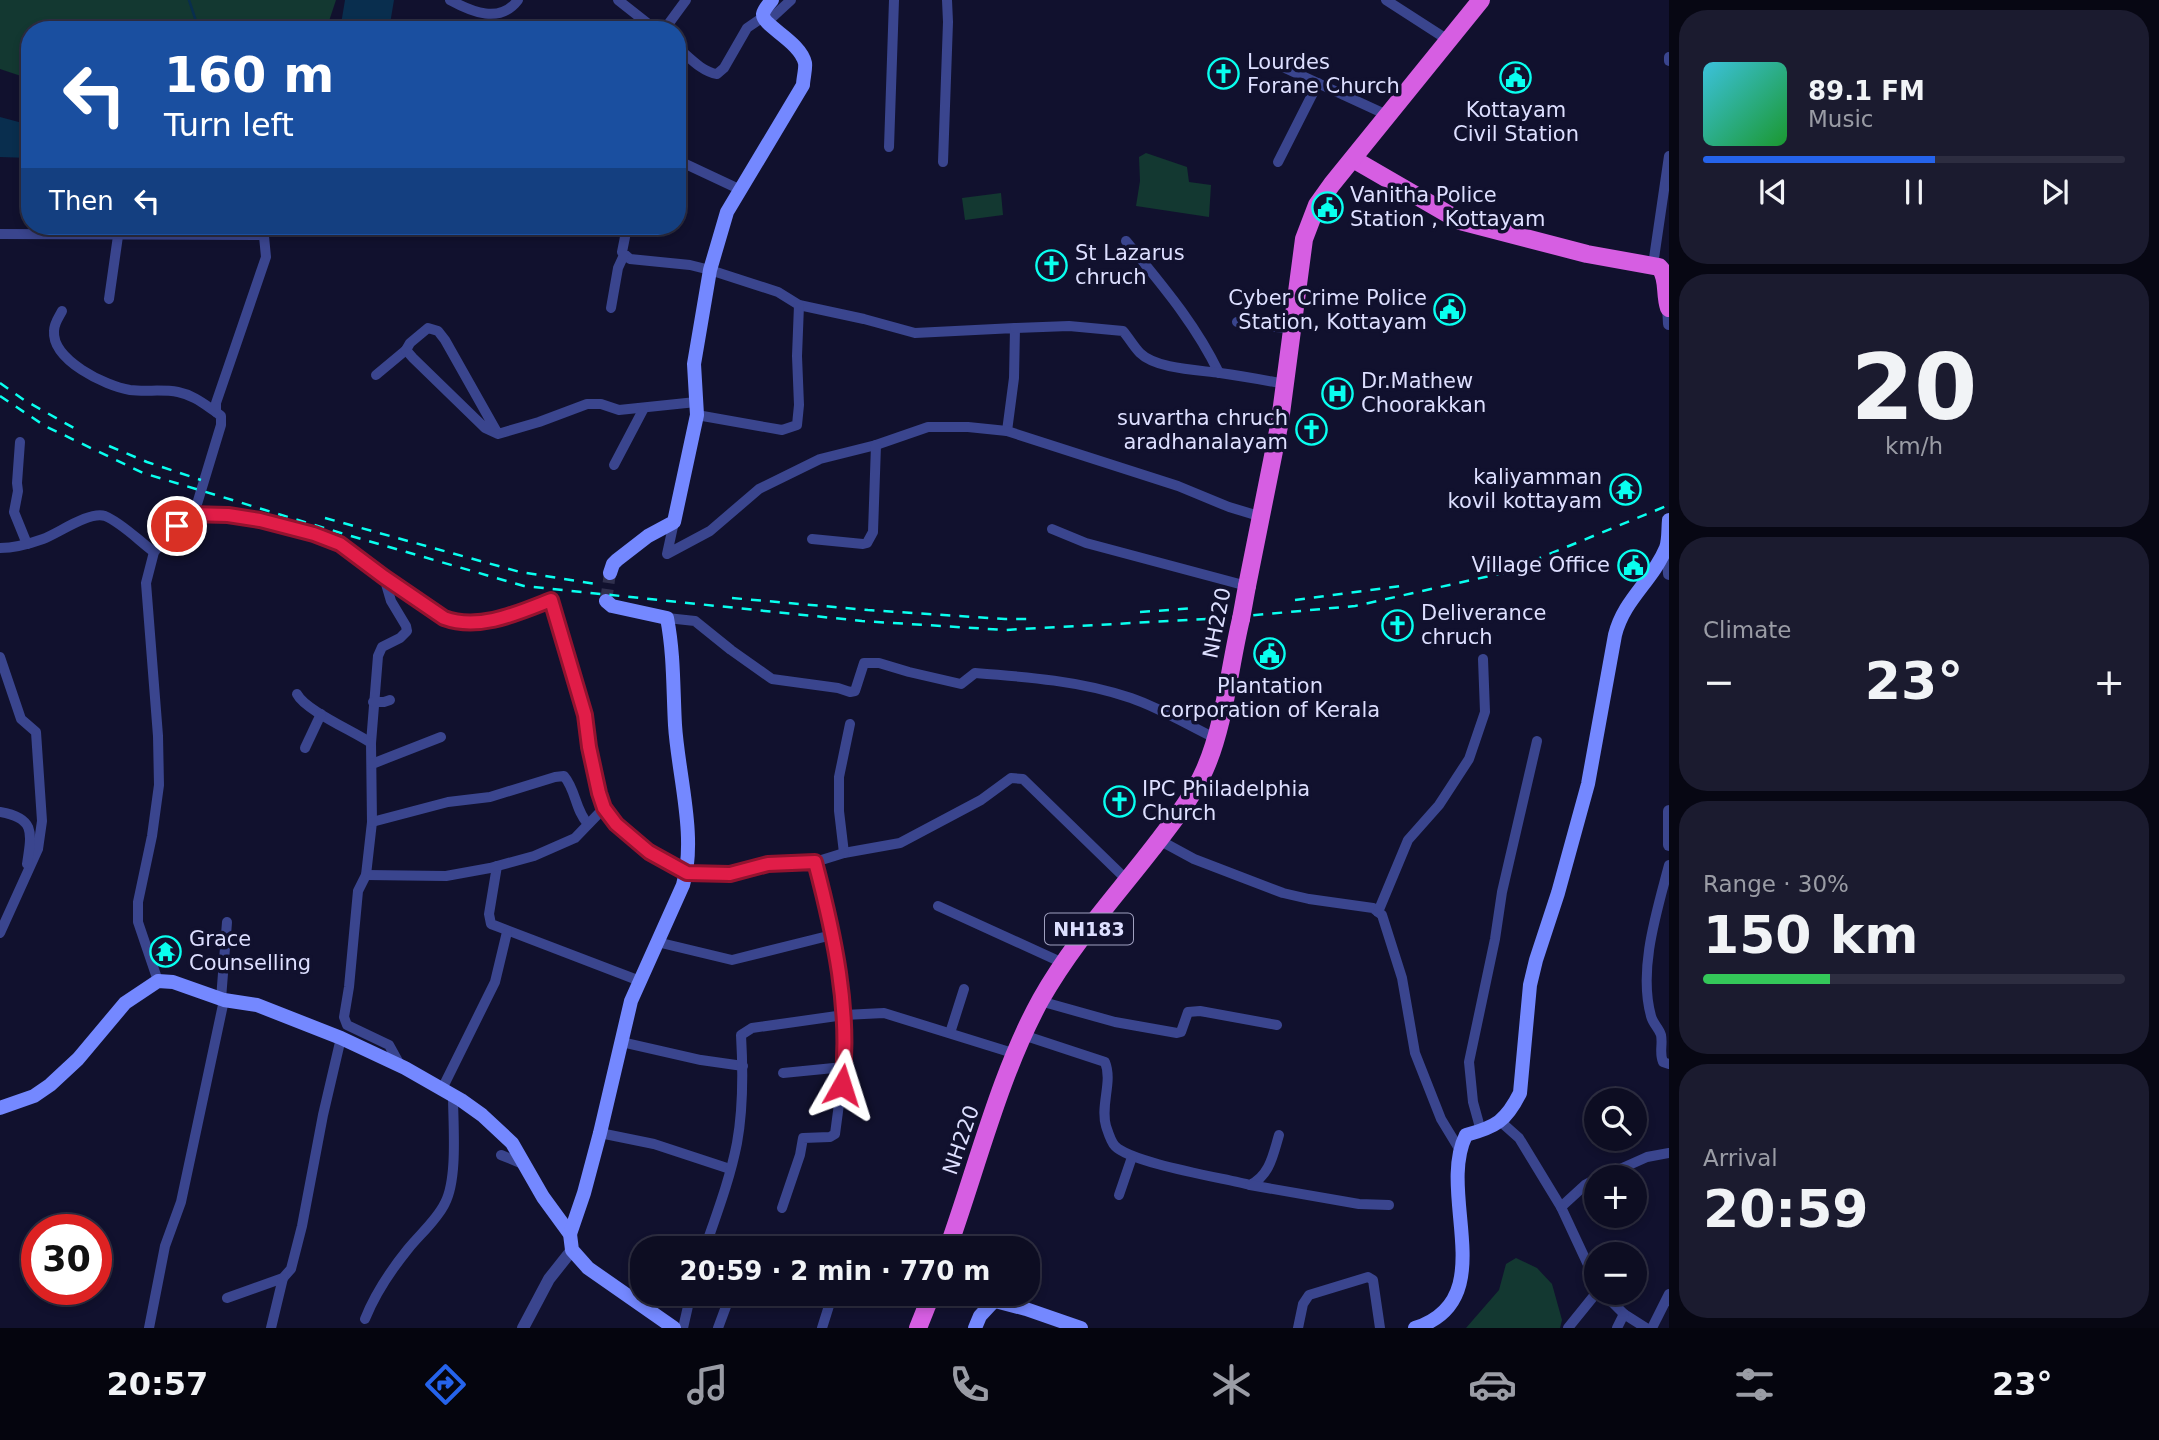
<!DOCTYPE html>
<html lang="en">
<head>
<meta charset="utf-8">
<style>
  :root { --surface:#0d0d22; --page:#1b1b2f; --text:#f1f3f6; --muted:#9a9ca5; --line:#2d2d40; --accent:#2563eb }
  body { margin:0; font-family:"DejaVu Sans",sans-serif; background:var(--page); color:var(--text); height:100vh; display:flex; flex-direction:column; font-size:26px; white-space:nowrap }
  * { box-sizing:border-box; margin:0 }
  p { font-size:23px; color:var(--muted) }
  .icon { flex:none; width:38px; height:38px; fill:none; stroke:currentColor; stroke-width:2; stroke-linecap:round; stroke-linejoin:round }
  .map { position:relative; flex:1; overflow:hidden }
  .details { display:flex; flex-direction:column; gap:10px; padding:10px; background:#070713; width:490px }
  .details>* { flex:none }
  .banner { position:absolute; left:21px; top:21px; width:665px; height:214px; border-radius:28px; box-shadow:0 4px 10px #0003,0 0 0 2px var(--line); background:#1a4fa0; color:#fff; overflow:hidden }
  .fabs { position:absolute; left:1584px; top:1088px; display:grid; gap:14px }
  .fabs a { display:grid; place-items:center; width:63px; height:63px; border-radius:50%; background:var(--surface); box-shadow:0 4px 10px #0003,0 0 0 2px var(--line); font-size:35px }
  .speed { position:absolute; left:21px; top:1214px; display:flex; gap:14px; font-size:35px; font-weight:700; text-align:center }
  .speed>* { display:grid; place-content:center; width:91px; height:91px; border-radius:50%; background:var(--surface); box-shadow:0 4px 10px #0003,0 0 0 2px var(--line); line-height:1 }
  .speed .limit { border:10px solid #d22; background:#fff; color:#111 }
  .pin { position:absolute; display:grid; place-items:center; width:60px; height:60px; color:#fff; margin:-30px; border:4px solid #fff; border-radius:50%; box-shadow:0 2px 7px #0007 }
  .me { position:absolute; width:77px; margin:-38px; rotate:6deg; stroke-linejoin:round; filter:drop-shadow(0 0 5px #0008) }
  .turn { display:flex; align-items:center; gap:24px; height:147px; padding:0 28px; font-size:32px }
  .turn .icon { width:91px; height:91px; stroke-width:2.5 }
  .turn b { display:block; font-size:49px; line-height:60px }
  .then { display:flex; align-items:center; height:66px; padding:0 28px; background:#0003; gap:14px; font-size:26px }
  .big { font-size:52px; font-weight:700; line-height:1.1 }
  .details .tile { flex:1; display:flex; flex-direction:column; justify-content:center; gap:10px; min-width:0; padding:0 24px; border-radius:28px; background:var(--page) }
  .details .dial { align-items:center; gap:0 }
  .dial b { font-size:91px; line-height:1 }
  .song { display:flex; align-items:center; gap:21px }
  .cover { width:84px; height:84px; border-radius:10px; background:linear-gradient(135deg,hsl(190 70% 55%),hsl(130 70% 35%)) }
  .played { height:7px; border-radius:4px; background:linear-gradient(90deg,var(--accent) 55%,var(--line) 55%) }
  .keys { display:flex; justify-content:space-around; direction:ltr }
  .heat { display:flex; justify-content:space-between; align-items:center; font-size:38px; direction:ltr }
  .charge { height:10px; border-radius:5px; background:linear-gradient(90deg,#34c759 30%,var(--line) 0) }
  .trip { position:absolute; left:630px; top:1236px; width:410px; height:70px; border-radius:28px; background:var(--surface); box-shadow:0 4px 10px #0003,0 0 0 2px var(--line); font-weight:700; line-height:70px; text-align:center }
  .tab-bar { display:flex; height:112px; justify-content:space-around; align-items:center; background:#05050e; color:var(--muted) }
  .tab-bar .icon { width:49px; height:49px }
  .tab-bar .active { color:var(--accent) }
  .tab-bar b { font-size:32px; color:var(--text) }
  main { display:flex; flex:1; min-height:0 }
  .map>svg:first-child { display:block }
</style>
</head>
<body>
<main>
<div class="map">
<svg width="1669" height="1328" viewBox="0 0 1669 1328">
  <rect width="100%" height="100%" fill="#11112e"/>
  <g fill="#133831">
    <polygon points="0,0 336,0 326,30 30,30 30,79 0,69"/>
    <polygon points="1146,153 1187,167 1189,182 1211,185 1209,217 1136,206 1140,181 1139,157"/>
    <polygon points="1001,193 1003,215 965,220 962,198"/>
    <polygon points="1516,1258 1537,1268 1552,1284 1562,1320 1560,1328 1466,1328 1499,1290 1506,1264"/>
  </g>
  <g fill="#092e4e">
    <polygon points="345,0 394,0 389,30 340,30"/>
    <polygon points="0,117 30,125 30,158 0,157"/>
  </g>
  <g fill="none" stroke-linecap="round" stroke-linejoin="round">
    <polyline stroke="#092e4e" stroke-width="2.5" points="189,0 199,30"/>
    <polyline stroke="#30304d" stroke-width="12" stroke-dasharray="12 6" stroke-linecap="butt" points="606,601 610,573"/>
    <g stroke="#3a458e" stroke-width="10">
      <path d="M450,0C472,12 500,24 518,0"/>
      <polyline points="618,0 656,30"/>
      <polyline points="1386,0 1448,40"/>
      <polyline points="766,23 791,0"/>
      <polyline points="664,30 686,0"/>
      <path d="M677,47C689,57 702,72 717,74L724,68L747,28L763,17"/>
      <polyline points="1669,57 1669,61"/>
      <polyline points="1285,68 1387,115"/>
      <polyline points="889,147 894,0"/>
      <polyline points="677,160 741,190"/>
      <polyline points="943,162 948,22 947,0"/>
      <polyline points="1278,162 1318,83"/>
      <polyline points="621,226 625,237 622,252 630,259 690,265 710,270 778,292 799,305 864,319 915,333 1015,328 1014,378 1007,431"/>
      <polyline points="0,234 264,235"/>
      <path d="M1126,241C1161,284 1195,323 1219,373"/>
      <polyline points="1653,265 1669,156"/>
      <polyline points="109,299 118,236"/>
      <polyline points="611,308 618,268 624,255"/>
      <path d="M62,311C59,317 54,323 54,331C52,360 105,386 130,390C146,392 162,389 178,392C193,395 204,404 216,412"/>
      <polyline points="1237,322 1292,329"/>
      <path d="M1015,328L1069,326L1123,331C1129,338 1134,347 1140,353C1156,369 1199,370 1220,373C1242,376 1264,380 1285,384"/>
      <polyline points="376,375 406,350"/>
      <polyline points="697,415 782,430 797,425 799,405 797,356 799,305"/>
      <polyline points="498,434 445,340 438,331 428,328 410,343 406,350 413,358 485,428 498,434 539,422 587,404 601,404 619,410 696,402"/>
      <polyline points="20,442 17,483 18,491 14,512 27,544"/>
      <polyline points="614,465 644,408"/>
      <path d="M188,515H228L260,520L314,534L340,544L384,577L444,618C479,631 518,613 551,600L585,715L595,775L604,808L616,824L649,852L687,873L730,874L768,864L815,862L844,853L900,843L981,800L1011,778L1023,779L1128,881"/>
      <polyline points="674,522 667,554 710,531 759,489 820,459 876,445 928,427 968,427 1007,431 1178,486 1229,507 1262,517"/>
      <polyline points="1052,529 1086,543 1247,586"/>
      <polyline points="812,539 863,544 867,543 873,532 876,445"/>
      <path d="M0,548C15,548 29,544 43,539C59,533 89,511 105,516C122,523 139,541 154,552"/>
      <polyline points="384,577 391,601 406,626 407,631 400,638 382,647 378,656 371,743 372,822 366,875 358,891 349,987 344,1017 347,1025 389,1045 400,1065"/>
      <path d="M667,618L695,621L731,650L772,679L838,688L850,692L855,691L864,663H879L909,672L961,684L975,673C1028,677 1081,681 1131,698C1160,708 1188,725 1215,738"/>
      <polyline points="0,657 21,719 36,732 42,821 38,849 0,933"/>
      <path d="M297,694C305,710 353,731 371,743"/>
      <polyline points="373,702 384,702 390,700"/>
      <polyline points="305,748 321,714"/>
      <polyline points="372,764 441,737"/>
      <path d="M0,812C35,818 32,832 27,864"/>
      <path d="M372,822L448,802L490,797L555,777L564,776C576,790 575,810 588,824"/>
      <polyline points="1159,840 1194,859 1283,893 1309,899 1373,908 1382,915 1402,978 1415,1053 1441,1119 1461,1152"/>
      <polyline points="844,853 839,811 839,777 850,724"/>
      <path d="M1669,865C1657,911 1638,969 1651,1016C1653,1024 1659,1028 1661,1035C1663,1044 1659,1053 1663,1062L1669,1064"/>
      <polyline points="497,866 489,914 491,924 640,981"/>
      <polyline points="366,875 446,876 490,868 534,856 575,838 604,808"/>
      <polyline points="938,906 1063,963"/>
      <polyline points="1378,912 1408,840 1439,805 1469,759 1485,712 1483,659"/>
      <polyline points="657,942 732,960 832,935"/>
      <polyline points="158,981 138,922 138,902 152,836 159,785 158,736 146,583 154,552 197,504 221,425 221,416 216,412 216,403 266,257 263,226"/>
      <polyline points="221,999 227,922"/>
      <polyline points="1040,1001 1115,1022 1177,1033 1181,1032 1188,1012 1200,1011 1277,1025"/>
      <polyline points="950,1033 964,989"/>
      <path d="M1023,1035L1105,1062C1113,1082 1100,1105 1106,1126C1108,1132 1111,1142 1115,1146C1131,1163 1223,1178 1250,1185C1270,1175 1273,1155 1279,1135"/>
      <polyline points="622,1042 701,1060 743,1066"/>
      <polyline points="783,1073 844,1067"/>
      <polyline points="442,1089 495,982 507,932"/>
      <polyline points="1501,1122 1519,1138 1561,1207 1596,1282"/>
      <polyline points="1481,1131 1473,1102 1469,1062 1495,939 1502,892 1537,741"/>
      <polyline points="600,1133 654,1144 730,1169"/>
      <polyline points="501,1155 523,1164"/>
      <polyline points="1600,1178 1647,1157 1669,1153"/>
      <polyline points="1250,1185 1359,1204 1389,1205"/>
      <polyline points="1119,1195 1132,1157"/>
      <polyline points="1561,1207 1585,1185 1596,1179"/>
      <polyline points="782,1208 800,1155 803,1138 830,1137 835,1134 845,1059 844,1015 827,909 815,862"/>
      <path d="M705,1248C717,1213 730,1179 737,1143C743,1110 743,1069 741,1035L752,1028L844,1015L884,1013L1016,1054"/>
      <polyline points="1603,1293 1624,1314 1646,1328"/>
      <polyline points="227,1298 283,1278 291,1269 302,1226 323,1115 341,1038"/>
      <path d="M365,1319C375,1294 391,1270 408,1249C420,1234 437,1220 445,1203C458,1178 453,1124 453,1095"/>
      <polyline points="149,1328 165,1246 181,1202 224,1000"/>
      <polyline points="271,1328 283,1278"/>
      <polyline points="683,1328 691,1293"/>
      <polyline points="718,1328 731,1293"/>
      <polyline points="822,1328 833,1293"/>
      <polyline points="1298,1328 1303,1304 1309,1295 1368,1277 1373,1280 1380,1328"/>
      <polyline points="1568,1328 1593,1297 1598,1293"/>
      <polyline points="1617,1328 1624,1314"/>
      <polyline points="1652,1328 1669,1294"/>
    </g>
    <g stroke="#3a458e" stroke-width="12">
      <polyline points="1668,306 1669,324"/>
      <polyline points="1667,546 1669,574"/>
      <polyline points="1669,811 1669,845"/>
      <polyline points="523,1328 549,1279 572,1250"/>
    </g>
    <g stroke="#7488ff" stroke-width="14">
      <path d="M610,573L613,564L617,560L648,536L674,522L697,415L694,364L710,270L727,212L803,85C803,79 806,69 805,63C800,41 762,26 763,14C764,9 769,4 772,0"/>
      <polyline points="0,1108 34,1096 50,1085 78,1059 125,1003 158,981 173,982 224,1000 257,1005 341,1038 405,1068 461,1100 482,1115 512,1143 543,1197 570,1234 572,1250 588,1268 674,1328"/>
      <path d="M570,1234L584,1193L600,1133L631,1001L683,885C697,837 678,774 675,725C673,689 674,654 667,618L612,606L606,601"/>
      <polyline points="965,1293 1026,1309 1081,1328"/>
      <polyline points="975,1328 980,1316 994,1301"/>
      <path d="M1415,1328C1503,1300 1436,1195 1466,1135C1496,1127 1506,1121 1520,1093L1530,985L1536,960L1558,893L1588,784L1615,635C1624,599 1652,582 1666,548C1669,540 1668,529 1669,520"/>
    </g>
    <g stroke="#d65ee2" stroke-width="18">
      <path d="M1353,159L1460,221L1587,254L1659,267C1669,277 1664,294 1669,308"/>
      <polyline points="1247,586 1280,421 1304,239 1317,205 1332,184 1481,0"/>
      <path d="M948,1248C977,1167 1000,1073 1041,999C1072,944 1114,898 1152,849C1171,824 1192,799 1205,769C1225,723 1229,669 1241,619"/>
      <polyline points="918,1328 932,1293"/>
    </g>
    <g stroke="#09ffef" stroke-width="2.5" stroke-dasharray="10 9" stroke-linecap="butt">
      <polyline points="0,383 24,400 81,432"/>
      <polyline points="0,396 45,426 143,473 351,536 524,586 862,621 1005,630 1223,618 1355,606 1503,573 1669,505"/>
      <polyline points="109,446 147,462 201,480"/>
      <polyline points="325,518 520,572 596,584"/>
      <polyline points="732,598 868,610 1005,619 1029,619"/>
      <polyline points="1295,600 1401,586"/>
      <polyline points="1140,612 1196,608"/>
    </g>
    <polyline stroke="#d65ee2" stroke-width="18" points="1241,619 1247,586"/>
  </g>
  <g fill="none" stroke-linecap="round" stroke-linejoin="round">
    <defs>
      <path id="route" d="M177,526L188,514L228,515L260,520L314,534L340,544L384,577L444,618C479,631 518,613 551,600L585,715L589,747L599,793L604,808L616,824L649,852L687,873L730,874L768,864L815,862C834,934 851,1011 842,1085"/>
    </defs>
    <use href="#route" stroke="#92132f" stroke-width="18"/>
    <use href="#route" stroke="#e11d48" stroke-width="12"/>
  </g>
  <defs>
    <symbol id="church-ring" viewBox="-11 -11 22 22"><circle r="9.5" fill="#11112e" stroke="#09ffef" stroke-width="1.5"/><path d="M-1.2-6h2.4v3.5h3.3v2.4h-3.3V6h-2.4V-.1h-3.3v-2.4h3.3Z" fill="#09ffef"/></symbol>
    <symbol id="civic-ring" viewBox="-11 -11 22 22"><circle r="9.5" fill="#11112e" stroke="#09ffef" stroke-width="1.5"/><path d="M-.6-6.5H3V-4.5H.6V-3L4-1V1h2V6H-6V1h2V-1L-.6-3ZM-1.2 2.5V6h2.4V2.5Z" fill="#09ffef"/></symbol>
    <symbol id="hospital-ring" viewBox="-11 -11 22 22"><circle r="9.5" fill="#11112e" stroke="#09ffef" stroke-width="1.5"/><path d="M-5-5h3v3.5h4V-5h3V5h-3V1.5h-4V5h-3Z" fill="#09ffef"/></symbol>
    <symbol id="temple-ring" viewBox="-11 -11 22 22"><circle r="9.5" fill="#11112e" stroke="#09ffef" stroke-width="1.5"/><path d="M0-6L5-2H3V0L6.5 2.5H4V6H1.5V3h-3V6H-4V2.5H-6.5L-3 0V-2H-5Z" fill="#09ffef"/></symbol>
  </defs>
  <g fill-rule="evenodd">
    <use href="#church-ring" x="1206" y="56" width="35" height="35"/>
    <use href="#civic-ring" x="1498" y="60" width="35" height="35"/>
    <use href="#civic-ring" x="1310" y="190" width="35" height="35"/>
    <use href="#church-ring" x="1034" y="248" width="35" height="35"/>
    <use href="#civic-ring" x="1432" y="292" width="35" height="35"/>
    <use href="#hospital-ring" x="1320" y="376" width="35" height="35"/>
    <use href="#church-ring" x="1294" y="412" width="35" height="35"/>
    <use href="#temple-ring" x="1608" y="472" width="35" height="35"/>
    <use href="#civic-ring" x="1616" y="548" width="35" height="35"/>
    <use href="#church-ring" x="1380" y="608" width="35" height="35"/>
    <use href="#civic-ring" x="1252" y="636" width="35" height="35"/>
    <use href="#church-ring" x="1102" y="784" width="35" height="35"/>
    <use href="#temple-ring" x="148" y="934" width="35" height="35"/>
  </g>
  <g text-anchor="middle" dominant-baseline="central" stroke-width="7" stroke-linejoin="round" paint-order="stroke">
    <rect fill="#11112e" stroke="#a0a1c0" stroke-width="2" x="1045" y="913.5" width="88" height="31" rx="5"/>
    <g font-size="19" font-weight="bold" fill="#dddfff">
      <text x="1089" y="929">NH183</text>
    </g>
    <g font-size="21" fill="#dddfff" stroke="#11112e" text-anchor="start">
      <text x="1247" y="62">Lourdes<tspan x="1247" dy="24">Forane Church</tspan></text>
      <text x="1516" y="110" text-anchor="middle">Kottayam<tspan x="1516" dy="24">Civil Station</tspan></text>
      <text x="1350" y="195">Vanitha Police<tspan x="1350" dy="24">Station , Kottayam</tspan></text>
      <text x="1075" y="253">St Lazarus<tspan x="1075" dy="24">chruch</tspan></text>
      <text x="1427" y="298" text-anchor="end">Cyber Crime Police<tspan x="1427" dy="24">Station, Kottayam</tspan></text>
      <text x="1361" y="381">Dr.Mathew<tspan x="1361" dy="24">Choorakkan</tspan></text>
      <text x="1288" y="418" text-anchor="end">suvartha chruch<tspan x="1288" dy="24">aradhanalayam</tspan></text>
      <text x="1602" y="477" text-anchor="end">kaliyamman<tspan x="1602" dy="24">kovil kottayam</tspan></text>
      <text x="1610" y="565" text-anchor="end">Village Office</text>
      <text x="1421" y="613">Deliverance<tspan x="1421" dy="24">chruch</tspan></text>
      <text x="1270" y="686" text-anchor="middle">Plantation<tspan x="1270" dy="24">corporation of Kerala</tspan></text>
      <text x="1142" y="789">IPC Philadelphia<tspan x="1142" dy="24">Church</tspan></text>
      <text x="189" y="939">Grace<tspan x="189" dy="24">Counselling</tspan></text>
    </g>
    <g font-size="21" fill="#dddfff" stroke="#11112e">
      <text transform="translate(1217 623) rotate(-79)">NH220</text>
      <text transform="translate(961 1140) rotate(-71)">NH220</text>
    </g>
  </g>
</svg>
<div class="fabs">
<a><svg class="icon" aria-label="search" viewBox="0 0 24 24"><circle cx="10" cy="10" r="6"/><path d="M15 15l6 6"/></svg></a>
<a>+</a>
<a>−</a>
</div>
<div class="speed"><div class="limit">30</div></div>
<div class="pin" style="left:177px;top:526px;background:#d93025"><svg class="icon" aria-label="arrive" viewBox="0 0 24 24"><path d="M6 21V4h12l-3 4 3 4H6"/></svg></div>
<svg class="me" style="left:842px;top:1085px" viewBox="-20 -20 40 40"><path d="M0-17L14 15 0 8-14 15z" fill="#e11d48" stroke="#fff" stroke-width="4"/></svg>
<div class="trip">20:59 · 2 min · 770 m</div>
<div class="banner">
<div class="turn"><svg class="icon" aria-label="left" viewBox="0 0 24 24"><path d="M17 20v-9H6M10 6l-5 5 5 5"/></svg><div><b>160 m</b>Turn left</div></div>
<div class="then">Then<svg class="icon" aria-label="left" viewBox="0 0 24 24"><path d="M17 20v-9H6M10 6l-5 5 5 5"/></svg></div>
</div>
</div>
<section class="details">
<div class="tile">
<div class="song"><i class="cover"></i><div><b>89.1 FM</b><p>Music</p></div></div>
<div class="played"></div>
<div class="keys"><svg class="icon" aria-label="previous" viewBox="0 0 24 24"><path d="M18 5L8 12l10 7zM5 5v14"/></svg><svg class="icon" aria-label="pause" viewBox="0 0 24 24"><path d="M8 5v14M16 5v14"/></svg><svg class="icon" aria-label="next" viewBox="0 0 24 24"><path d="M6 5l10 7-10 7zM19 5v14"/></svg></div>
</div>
<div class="tile dial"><b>20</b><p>km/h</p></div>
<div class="tile"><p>Climate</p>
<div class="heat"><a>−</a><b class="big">23°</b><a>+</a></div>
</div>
<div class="tile"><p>Range · 30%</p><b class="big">150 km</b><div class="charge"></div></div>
<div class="tile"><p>Arrival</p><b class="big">20:59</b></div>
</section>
</main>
<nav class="tab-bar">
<b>20:57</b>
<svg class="icon active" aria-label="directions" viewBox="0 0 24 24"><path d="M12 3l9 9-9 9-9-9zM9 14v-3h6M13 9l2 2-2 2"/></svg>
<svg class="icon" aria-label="music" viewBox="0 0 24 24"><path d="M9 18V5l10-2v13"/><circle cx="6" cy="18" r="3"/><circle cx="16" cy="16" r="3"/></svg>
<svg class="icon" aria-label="phone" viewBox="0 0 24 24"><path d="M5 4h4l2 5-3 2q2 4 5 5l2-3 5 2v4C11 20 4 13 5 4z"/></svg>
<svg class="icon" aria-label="climate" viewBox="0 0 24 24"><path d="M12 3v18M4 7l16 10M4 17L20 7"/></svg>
<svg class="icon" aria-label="car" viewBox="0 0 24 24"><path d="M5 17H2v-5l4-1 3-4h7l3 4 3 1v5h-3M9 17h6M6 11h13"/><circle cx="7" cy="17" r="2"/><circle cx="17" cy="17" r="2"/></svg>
<svg class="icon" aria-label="filters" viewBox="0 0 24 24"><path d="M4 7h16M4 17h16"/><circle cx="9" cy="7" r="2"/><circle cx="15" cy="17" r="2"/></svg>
<b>23°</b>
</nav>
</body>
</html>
